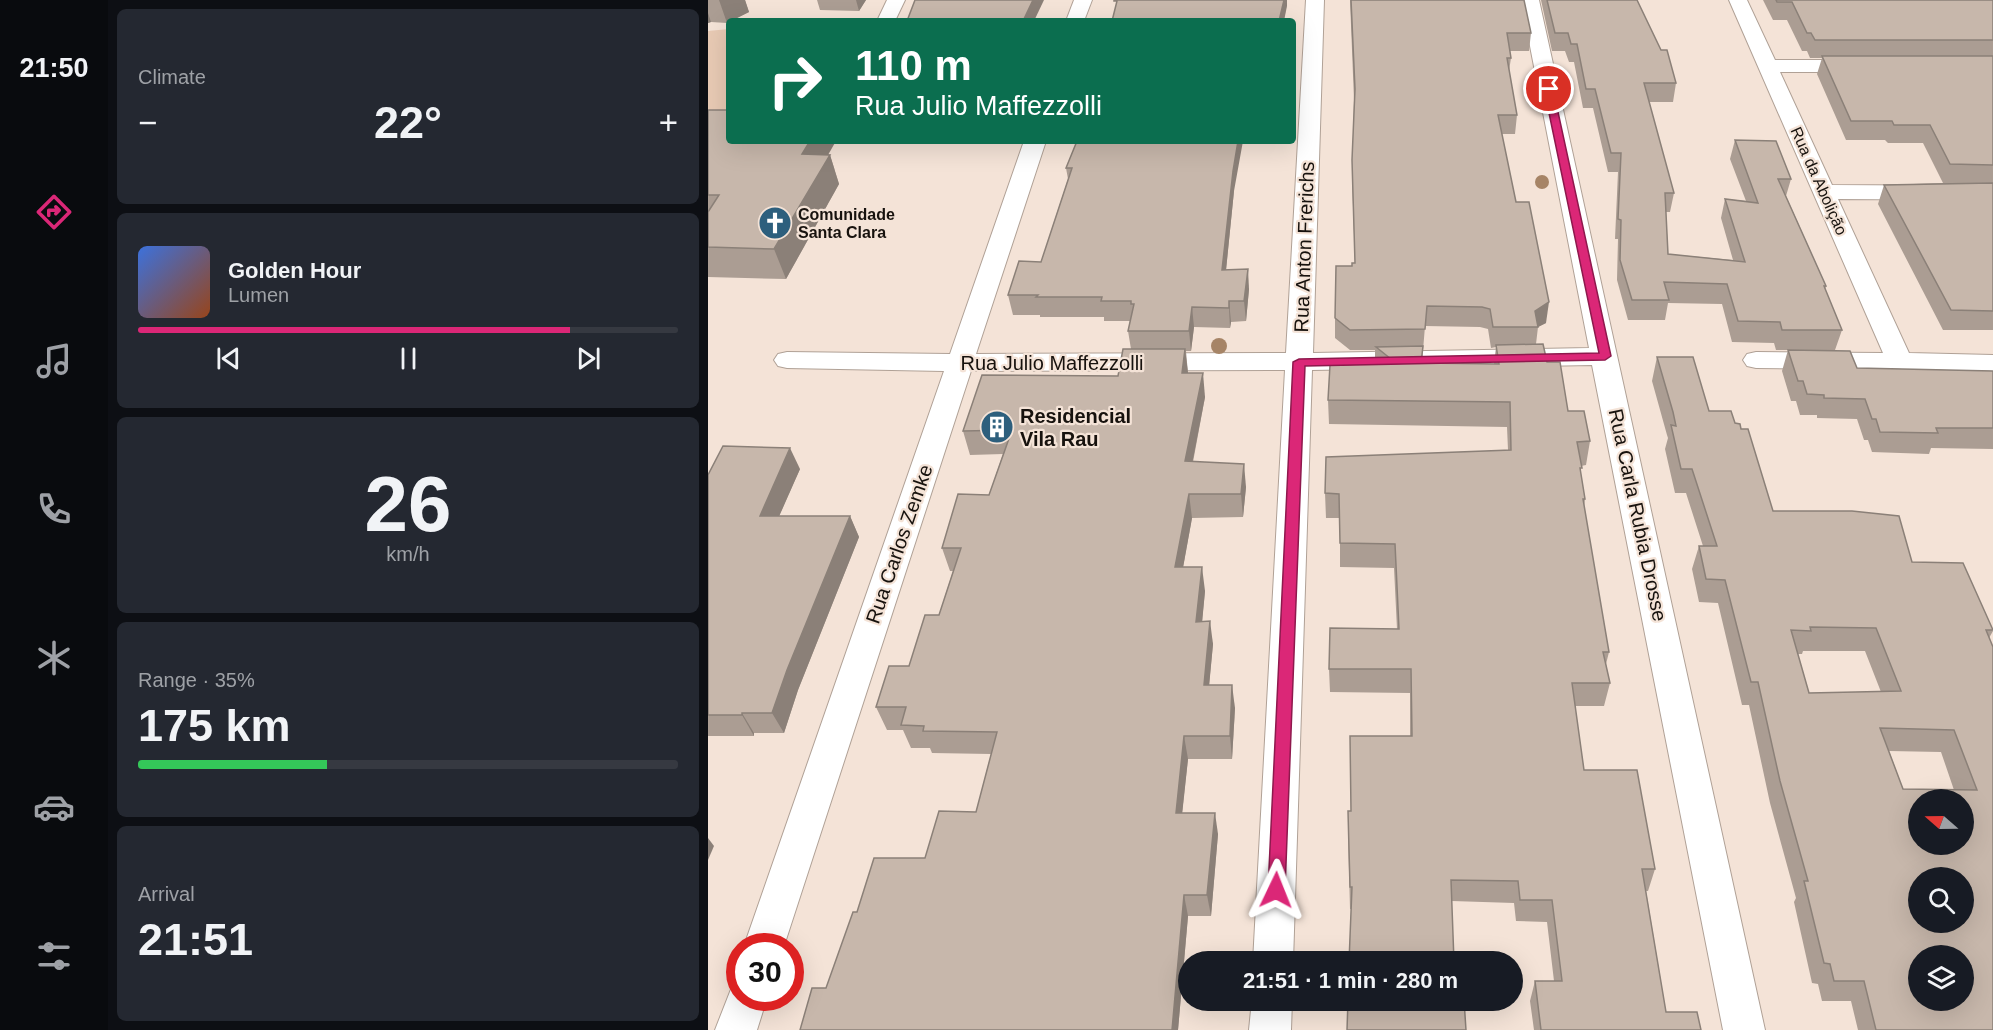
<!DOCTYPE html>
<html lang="en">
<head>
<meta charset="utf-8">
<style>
  :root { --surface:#171b24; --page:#242831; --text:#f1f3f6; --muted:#9ea1a6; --line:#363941; --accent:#db2777 }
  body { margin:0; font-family:Arial,sans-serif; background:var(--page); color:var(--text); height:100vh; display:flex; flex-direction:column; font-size:22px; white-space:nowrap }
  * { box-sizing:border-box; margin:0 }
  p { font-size:20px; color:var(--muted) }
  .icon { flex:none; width:33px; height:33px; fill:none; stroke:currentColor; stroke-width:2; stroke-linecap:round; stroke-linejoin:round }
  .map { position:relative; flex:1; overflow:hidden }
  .drawer { display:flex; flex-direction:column; gap:9px; padding:9px; background:#0d0f14; width:600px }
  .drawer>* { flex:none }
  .hud { position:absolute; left:18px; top:18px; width:570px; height:126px; border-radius:6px; box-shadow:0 6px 24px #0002; background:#0b6e4f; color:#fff; overflow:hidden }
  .needle { width:39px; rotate:290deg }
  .tools { position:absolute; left:1200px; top:789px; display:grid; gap:12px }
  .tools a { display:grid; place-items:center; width:66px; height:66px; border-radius:50%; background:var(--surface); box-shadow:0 6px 24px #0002; font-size:30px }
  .speed { position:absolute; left:18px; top:933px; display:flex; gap:12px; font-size:30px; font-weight:700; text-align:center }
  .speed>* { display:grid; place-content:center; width:78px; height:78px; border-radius:50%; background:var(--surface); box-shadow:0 6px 24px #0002; line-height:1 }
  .speed .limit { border:9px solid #d22; background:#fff; color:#111 }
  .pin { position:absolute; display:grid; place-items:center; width:51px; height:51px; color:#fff; margin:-26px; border:3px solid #fff; border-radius:50%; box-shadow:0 2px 6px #0007 }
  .me { position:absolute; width:66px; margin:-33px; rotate:2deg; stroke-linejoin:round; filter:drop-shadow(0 0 4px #0008) }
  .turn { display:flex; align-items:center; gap:21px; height:126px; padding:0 30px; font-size:27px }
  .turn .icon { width:78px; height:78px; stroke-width:2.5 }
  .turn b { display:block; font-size:42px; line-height:51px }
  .big { font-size:45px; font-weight:700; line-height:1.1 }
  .drawer .card { flex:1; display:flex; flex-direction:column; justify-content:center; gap:9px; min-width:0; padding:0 21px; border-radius:9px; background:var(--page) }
  .drawer .dial { align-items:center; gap:0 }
  .dial b { font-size:78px; line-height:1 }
  .song { display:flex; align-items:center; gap:18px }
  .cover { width:72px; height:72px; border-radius:9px; background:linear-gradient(135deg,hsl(220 70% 55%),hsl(20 70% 35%)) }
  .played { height:6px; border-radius:3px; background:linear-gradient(90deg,var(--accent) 80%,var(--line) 80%) }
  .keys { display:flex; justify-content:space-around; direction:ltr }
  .heat { display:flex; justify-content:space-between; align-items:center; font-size:33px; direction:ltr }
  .charge { height:9px; border-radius:4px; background:linear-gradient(90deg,#34c759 35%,var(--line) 0) }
  .trip { position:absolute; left:470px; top:951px; width:345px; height:60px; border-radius:30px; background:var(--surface); box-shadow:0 6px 24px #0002; font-weight:700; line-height:60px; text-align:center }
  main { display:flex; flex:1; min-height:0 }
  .tabs { display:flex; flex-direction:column; width:108px; justify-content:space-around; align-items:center; background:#090b0e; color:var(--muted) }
  .tabs .icon { width:42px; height:42px }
  .tabs .on { color:var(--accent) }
  .tabs b { font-size:27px; color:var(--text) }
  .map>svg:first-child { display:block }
</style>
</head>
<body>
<main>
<nav class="tabs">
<b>21:50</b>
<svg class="icon on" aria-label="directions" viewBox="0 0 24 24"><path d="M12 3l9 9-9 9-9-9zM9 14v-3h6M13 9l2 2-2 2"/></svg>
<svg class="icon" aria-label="music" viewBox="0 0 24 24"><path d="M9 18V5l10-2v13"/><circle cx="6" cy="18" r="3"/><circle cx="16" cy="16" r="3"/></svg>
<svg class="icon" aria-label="phone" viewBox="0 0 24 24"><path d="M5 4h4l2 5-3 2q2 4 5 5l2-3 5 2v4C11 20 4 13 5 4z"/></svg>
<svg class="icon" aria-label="climate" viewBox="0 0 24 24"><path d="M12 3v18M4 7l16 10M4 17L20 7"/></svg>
<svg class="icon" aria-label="car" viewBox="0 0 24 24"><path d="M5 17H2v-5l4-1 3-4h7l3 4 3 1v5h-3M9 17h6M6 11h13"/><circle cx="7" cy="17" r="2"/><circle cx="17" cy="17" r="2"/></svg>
<svg class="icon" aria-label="filters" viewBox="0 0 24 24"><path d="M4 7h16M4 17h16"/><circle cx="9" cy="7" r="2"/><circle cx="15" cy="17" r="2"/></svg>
</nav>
<section class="drawer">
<div class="card"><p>Climate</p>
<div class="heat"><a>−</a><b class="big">22°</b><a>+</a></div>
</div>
<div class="card">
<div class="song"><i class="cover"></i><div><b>Golden Hour</b><p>Lumen</p></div></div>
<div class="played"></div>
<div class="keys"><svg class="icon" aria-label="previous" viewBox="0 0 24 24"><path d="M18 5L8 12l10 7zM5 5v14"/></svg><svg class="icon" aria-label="pause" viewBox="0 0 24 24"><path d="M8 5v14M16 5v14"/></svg><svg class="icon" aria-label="next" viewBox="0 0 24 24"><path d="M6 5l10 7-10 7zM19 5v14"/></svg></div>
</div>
<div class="card dial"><b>26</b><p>km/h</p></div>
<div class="card"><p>Range · 35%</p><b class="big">175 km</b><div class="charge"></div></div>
<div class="card"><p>Arrival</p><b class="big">21:51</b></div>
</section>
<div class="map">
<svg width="1285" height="1030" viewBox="0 0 1285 1030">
  <rect width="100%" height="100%" fill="#f4e3d7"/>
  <polygon fill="#e8cab4" points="21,29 21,133 0,133 0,31"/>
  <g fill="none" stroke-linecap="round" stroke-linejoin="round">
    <defs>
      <g id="street">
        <polygon points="179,0 197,0 187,21 169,21"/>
        <polygon points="366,0 384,0 376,21 358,21"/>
        <polygon points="598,0 616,0 605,353 881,348 813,0 831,0 1057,1030 1015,1030 884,365 604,370 585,962 545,962 577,370 263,371 76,946 36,946 236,371 79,368 70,366 66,360 70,354 79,352 242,354 316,141 338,141 268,354 578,353"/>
        <polygon points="1021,0 1039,0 1067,60 1153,60 1160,62 1163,66 1160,70 1153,72 1072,72 1124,185 1285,186 1285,200 1130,199 1201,353 1285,355 1285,371 1048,368 1039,366 1035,360 1039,354 1048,352 1175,353"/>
        <polygon points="32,981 32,998 59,998 49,1030 7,1030 25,984"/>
        <polygon points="544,1000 584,1000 583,1030 541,1030"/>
      </g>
    </defs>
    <use href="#street" stroke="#b0a196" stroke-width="2"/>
    <use href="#street" fill="#fff" fill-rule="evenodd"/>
  </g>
  <g fill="#a68466">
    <circle cx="834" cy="182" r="7"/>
    <circle cx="511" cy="346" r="8"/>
  </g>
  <g fill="#ab9d93" fill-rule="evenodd">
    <polygon points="0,0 37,0 41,12 19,23 3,22 0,23"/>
    <polygon points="109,0 158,0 151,11 112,10"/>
    <path d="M642,0H816L823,33L821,51H802L803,58L801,71L809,115L807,134H794L808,202L838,323L830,327L828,344L839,362L860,411L882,441L878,465L873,466V474L877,499L876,506L901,652L898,664L902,683L896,706H867L876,770L947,869L940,891H938L958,1012L993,1030H826L822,1001L827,981H846L839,922L808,921L806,903L744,901L642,909L640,834L643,811L702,736V693L622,692L621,669L689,629L686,568L632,567V518H618L617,493L800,450L799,427L621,424L620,400L667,364V350H642L627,338V318L644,266L647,263L644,179L646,100ZM717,326L772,327L780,329L783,348L788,347L786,364L714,363Z"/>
    <polygon points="833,0 931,0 929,0 968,83 965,102 941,102 966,193 962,212 958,212 960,254 1025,260 1013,218 1017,199 1038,201 1022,159 1027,140 1083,179 1078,196 1118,286 1117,290 1134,330 1127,350 1068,350 1066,343 1024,342 1014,304 960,303 957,320 920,320 909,280 910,239 907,239 910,172 900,172 885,108 875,108 866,62 861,62 857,51 844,51"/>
    <polygon points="1055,0 1285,0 1285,330 1235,330 1170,204 1176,185 1235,183 1215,143 1180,143 1177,140 1138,140 1109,74 1114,58 1102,58 1099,51 1094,51 1079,20 1065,20"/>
    <polygon points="0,110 122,155 131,184 78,279 0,277"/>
    <polygon points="369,141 526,191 518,270 541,289 538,321 523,322 522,328 486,327 483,351 478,351 480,373 497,397 485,462 538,487 535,517 484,518 475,567 497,591 494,621 505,644 501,685 527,708 524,759 480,759 474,813 510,834 503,916 480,916 470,1030 92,1030 118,988 149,912 217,858 268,812 283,754 224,753 222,748 203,748 195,730 179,730 168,707 201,666 231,615 245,571 242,571 234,548 281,495 295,454 262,455 255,431 410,376 423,349 420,331 422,321 396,321 396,317 332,317 332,315 305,315 300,295 333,262 360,179 358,168"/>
    <polygon points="1080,350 1149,368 1285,371 1285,449 1223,448 1221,454 1164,452 1160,440 1156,440 1149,419 1109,418 1109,415 1092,415 1088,401 1083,401 1074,371"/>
    <path d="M949,357L1001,411L1027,423L1033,429L1065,511L1204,562L1285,631L1281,638L1285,1030H1150L1143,1001H1114L1110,984L1104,983L1086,902L1088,898L1062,803L1041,705H1034L1010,603L991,602L984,569L991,546H995L978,493H967L957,449L960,438L959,435L944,381ZM1095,651H1157L1173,692L1101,693L1090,654H1094ZM1181,751L1233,752L1246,790L1195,789Z"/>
    <polygon points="92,469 71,516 142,516 151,537 90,690 76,733 46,733 46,736 0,736 0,475"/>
  </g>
  <g fill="#8b8078">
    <polygon points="11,0 37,0 41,12 23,21 21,21 21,22 19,23"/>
    <polygon points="148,0 158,0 151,11"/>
    <polygon points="325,0 336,0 326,21 315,21"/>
    <polygon points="576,0 579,0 579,6 576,21 571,21"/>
    <polygon points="0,13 3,22 0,23"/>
    <polygon points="102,141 128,141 104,183 94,154"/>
    <polygon points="530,141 535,141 526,191 516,290 514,270 525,171"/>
    <polygon points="122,155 131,184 78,279 66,249"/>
    <polygon points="540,269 541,289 538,321 536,301"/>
    <polygon points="521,301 523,322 522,328 521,308"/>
    <polygon points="841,302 838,323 830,327 827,311"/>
    <polygon points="484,307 486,327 483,351 481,331"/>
    <polygon points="477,349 480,373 477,397 474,373"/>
    <polygon points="495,373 497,397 480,485 477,461"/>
    <polygon points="82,448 92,469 62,537 52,516"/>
    <polygon points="536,464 538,487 535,517 533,494"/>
    <polygon points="481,494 484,518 471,590 467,567"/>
    <polygon points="142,516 151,537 90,690 76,733 64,713 79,670"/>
    <polygon points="494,567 497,591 492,645 488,622"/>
    <polygon points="502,621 505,644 499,708 496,685"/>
    <polygon points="524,685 527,708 524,759 522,736"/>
    <polygon points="34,713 46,733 46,736 34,715"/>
    <polygon points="476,736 480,759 472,834 468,813"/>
    <polygon points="507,813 510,834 503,916 499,895"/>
    <polygon points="0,838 6,846 0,860"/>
    <polygon points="476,895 480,916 470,1030 464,1030"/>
  </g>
  <g fill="#c7b7ab" stroke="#8b8078" stroke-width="1.5" fill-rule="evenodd">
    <polygon points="207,0 325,0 315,21 199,21"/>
    <polygon points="406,0 576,0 571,21 404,21 409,1 406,1"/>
    <polygon points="643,0 816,0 823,33 799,33 803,58 799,58 809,115 790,115 808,202 821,202 841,302 827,311 830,327 785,327 782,309 774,307 719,306 717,329 642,330 627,318 628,266 644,266 644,263 647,263 644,160 647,89"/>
    <polygon points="839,0 929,0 953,50 959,50 968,83 936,83 966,193 957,193 960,254 1037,262 1017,199 1050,203 1027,140 1068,141 1083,179 1070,179 1118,286 1116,286 1134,330 1074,330 1072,322 1030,321 1019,284 956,282 961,300 924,300 912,260 913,220 910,219 913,153 903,153 887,89 878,89 869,44 863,44 860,33 847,33"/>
    <polygon points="1068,0 1285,0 1285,40 1107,40 1103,33 1099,33 1084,2 1069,2"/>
    <polygon points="1114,56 1285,56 1285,165 1242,164 1222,125 1186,125 1184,121 1143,121"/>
    <polygon points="0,110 21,110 21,141 102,141 94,154 122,155 66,249 0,247 0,212 11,195 0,195"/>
    <polygon points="369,141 530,141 525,171 514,270 540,269 536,301 521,301 521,308 484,307 481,331 420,331 426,304 423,304 423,301 393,301 394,297 328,297 330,295 300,295 311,261 333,262 364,168 358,168"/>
    <polygon points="1285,183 1285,311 1243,310 1176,185"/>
    <polygon points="835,344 839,362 852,362 860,411 876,411 882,441 869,442 874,468 872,468 877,499 875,499 901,652 895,652 902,683 864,683 876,770 929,770 947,869 934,869 958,1012 989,1012 993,1030 833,1030 827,981 854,981 844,900 812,900 810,881 743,880 746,962 641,962 644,887 642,887 640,811 643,811 642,736 704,736 703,669 621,669 622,628 691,629 687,544 632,543 631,494 617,493 618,457 803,450 802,402 620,400 622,365 688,363 668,347 715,346 713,363 791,364 788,345"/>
    <polygon points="415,349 477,349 474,373 495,373 477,461 536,464 533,494 481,494 467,567 494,567 488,622 502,621 496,685 524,685 522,736 476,736 468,813 507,813 499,895 476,895 464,1030 92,1030 104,988 118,988 145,912 149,912 166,858 217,858 231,811 268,812 289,732 215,731 216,726 193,725 198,707 168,707 181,666 201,666 217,615 231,615 253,548 234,548 250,494 281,495 304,430 255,431 274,375 410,376"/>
    <polygon points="1080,350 1142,351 1149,368 1285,371 1285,428 1228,428 1230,433 1172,432 1168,419 1164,419 1157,399 1116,398 1116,395 1099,394 1095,381 1090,381"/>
    <path d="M949,357H985L1001,411H1023L1027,423L1032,424L1033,429H1040L1065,511H1144L1191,516L1204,562L1255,563L1285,630H1278L1285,647V1030H1168L1156,981H1126L1122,964L1116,963L1096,881H1100L1072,781L1050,682H1043L1017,580L998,579L991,546H1009L984,469H973L963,425L968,426L965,412ZM1102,627L1168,628L1193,691L1101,693L1083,630L1103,631ZM1172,728L1246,730L1269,790L1195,789ZM1210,800H1256V844H1210ZM1210,878H1256V922H1210ZM1210,956H1256V1000H1210Z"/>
    <polygon points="15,446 82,448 52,516 142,516 79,670 64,713 34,713 34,715 0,715 0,475"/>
    <polygon points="640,1000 756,1000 758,1030 639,1030"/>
  </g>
  <polygon fill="#db2777" stroke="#8e194d" stroke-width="1.5" points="841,86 845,89 903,356 897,360 597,366 577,890 575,895 568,898 562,895 560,890 585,362 591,359 891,353 836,89"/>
  <defs>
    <symbol id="church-disc" viewBox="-11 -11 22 22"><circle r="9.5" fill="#2d5f7d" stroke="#f4e3d7"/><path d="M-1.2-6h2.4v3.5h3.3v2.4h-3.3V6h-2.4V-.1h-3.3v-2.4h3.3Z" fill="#fff"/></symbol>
    <symbol id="building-disc" viewBox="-11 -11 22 22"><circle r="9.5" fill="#2d5f7d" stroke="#f4e3d7"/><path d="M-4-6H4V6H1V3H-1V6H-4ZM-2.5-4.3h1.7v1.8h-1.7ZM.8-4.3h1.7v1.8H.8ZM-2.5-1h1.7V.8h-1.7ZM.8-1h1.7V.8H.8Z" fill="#fff"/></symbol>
  </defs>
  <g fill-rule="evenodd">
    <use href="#church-disc" x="48" y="204" width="38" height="38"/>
    <use href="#building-disc" x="270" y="408" width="38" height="38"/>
  </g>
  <g text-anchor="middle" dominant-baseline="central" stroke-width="4.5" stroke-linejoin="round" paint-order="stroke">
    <g font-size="16" fill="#17120e" stroke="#f4e3d7">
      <text transform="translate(1111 181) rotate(66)">Rua da Abolição</text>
    </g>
    <g font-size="16" font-weight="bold" fill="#17120e" stroke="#f4e3d7" text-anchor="start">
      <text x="90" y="214">Comunidade<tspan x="90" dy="18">Santa Clara</tspan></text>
    </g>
    <g font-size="20" fill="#17120e" stroke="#f4e3d7">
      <text transform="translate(596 247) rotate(-88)">Rua Anton Frerichs</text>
      <text x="344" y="363">Rua Julio Maffezzolli</text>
      <text transform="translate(930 515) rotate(78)">Rua Carla Rubia Drosse</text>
      <text transform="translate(191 544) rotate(-71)">Rua Carlos Zemke</text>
    </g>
    <g font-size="20" font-weight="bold" fill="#17120e" stroke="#f4e3d7" text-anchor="start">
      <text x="312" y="416">Residencial<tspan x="312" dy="23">Vila Rau</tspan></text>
    </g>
  </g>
</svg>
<div class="tools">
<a><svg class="needle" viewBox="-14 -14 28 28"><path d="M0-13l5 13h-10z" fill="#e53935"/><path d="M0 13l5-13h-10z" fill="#9ea1a6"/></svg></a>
<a><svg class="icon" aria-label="search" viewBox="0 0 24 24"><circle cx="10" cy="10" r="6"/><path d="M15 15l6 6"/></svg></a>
<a><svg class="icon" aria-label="layers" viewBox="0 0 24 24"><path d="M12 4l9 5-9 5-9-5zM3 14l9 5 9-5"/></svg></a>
</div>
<div class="speed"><div class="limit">30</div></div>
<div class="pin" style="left:841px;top:89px;background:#d93025"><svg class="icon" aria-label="arrive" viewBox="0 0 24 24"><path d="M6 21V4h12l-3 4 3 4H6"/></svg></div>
<svg class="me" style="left:568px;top:890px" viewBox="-20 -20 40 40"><path d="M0-17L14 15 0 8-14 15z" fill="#db2777" stroke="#fff" stroke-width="4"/></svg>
<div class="trip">21:51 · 1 min · 280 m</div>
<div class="hud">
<div class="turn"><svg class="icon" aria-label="right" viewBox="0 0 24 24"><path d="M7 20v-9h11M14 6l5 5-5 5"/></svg><div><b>110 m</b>Rua Julio Maffezzolli</div></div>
</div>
</div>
</main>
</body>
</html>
